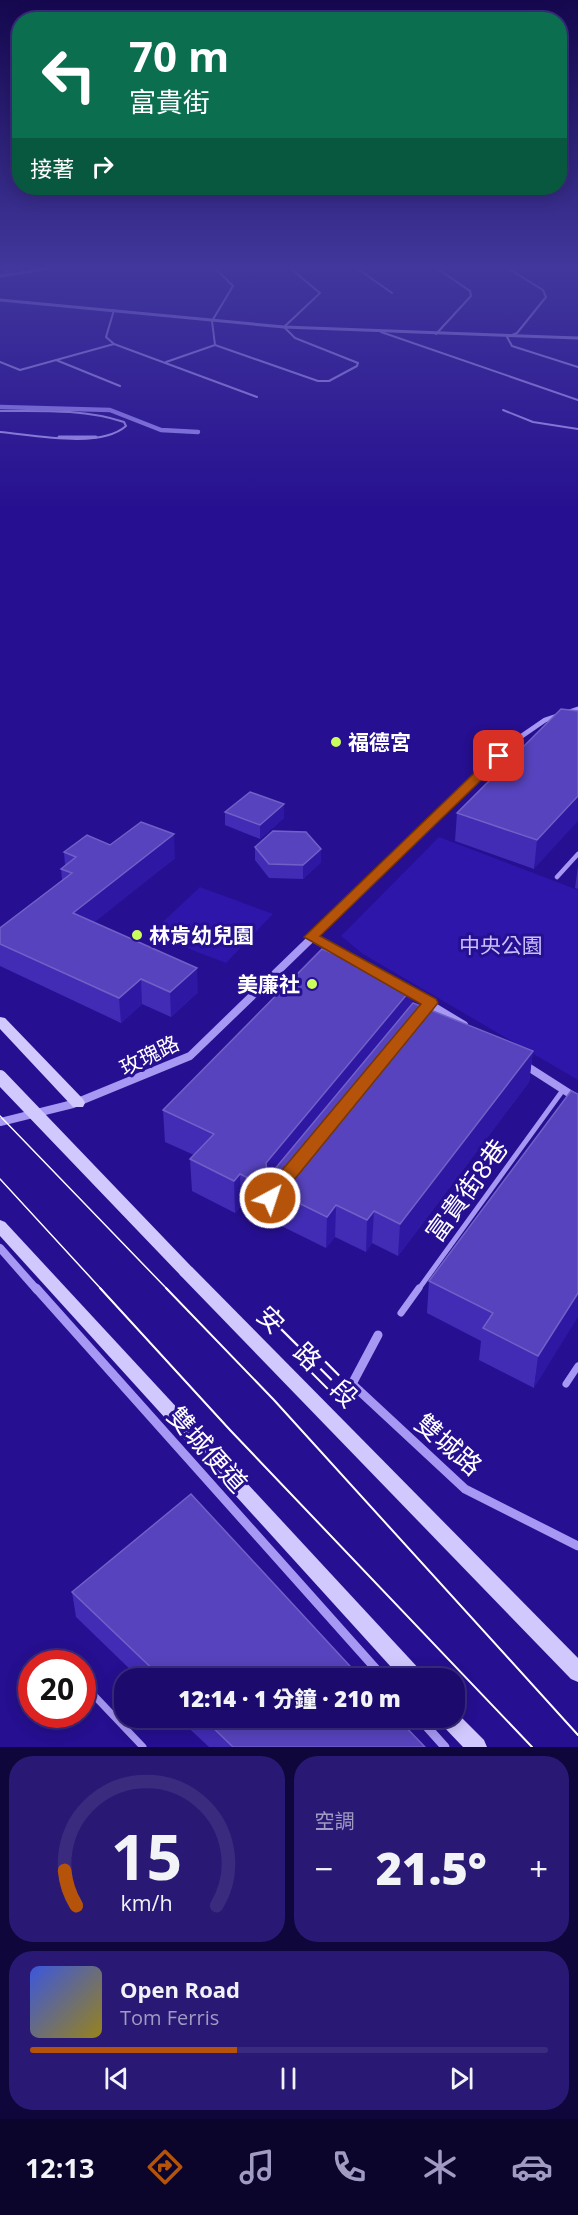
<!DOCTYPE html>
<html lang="zh-TW">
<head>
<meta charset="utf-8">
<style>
  :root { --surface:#1c0b6c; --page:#291974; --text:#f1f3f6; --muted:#a09bc2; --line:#3a2b7f; --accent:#b45309 }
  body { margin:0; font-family:"Open Sans","Noto Sans TC",sans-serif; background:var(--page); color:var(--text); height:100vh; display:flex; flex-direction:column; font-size:22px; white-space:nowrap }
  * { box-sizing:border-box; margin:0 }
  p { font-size:20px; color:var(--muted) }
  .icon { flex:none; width:33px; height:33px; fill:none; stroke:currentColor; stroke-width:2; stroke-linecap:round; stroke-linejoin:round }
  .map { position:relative; height:1747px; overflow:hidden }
  .drawer { display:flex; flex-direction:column; gap:9px; padding:9px; background:#0f063b; flex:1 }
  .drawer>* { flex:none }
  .hud { position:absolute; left:12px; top:12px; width:555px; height:183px; border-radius:24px; box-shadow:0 3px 15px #0003,0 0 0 2px var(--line); background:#0b6e4f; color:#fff; overflow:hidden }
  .speed { position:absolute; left:18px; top:1650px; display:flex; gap:12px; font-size:30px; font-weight:700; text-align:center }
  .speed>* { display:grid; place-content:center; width:78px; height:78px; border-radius:50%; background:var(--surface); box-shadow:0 3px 15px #0003,0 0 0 2px var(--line); line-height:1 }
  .speed .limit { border:9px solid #d22; background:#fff; color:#111 }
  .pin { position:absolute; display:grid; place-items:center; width:51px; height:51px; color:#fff; margin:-26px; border-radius:12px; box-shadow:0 3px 9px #0006 }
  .me { position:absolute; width:66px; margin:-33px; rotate:40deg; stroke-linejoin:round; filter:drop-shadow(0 0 4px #0008) }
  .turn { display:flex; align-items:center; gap:21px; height:126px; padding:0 18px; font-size:27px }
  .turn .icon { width:78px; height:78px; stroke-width:2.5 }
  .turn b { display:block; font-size:42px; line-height:51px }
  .then { display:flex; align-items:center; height:57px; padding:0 18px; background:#0003; gap:12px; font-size:22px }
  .big { font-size:45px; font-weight:800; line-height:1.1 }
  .drawer .widget { flex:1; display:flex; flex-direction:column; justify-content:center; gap:9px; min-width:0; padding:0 21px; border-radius:24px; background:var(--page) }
  .drawer .dial { align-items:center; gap:0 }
  .dial svg { height:156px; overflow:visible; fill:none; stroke:var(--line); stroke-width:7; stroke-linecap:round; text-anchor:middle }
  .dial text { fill:var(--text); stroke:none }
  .song { display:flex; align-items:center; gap:18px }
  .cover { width:72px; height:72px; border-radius:9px; background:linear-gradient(135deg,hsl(230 70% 55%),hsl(50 70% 35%)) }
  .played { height:6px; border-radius:3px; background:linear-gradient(90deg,var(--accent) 40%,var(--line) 40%) }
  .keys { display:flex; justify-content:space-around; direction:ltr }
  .heat { display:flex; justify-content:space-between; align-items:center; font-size:33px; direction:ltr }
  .drawer .tiles { flex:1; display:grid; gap:9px; grid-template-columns:1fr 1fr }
  .widget:last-child { grid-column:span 2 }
  .trip { position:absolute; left:114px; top:1668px; width:351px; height:60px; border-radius:24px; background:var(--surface); box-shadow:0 3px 15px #0003,0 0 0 2px var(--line); font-weight:800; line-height:60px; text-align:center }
  .tab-bar { display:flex; height:96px; justify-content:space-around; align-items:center; background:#0b042b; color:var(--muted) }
  .tab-bar .icon { width:42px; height:42px }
  .tab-bar .on { color:var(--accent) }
  .tab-bar b { font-size:27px; color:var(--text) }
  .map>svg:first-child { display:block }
</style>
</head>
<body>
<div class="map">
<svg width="578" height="1747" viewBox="0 0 578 1747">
  <rect width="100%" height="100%" fill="#260f90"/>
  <g fill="#2e16ab">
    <polygon points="439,837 578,890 578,1080 363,954 341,936"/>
    <polygon points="200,887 273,914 226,963 150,934"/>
  </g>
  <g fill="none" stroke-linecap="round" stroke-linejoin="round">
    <polyline stroke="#9a89f7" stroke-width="4.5" points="0,407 110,410 161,430 198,432"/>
    <g stroke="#a798f3" stroke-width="2">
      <polyline points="4,269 9,273"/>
      <polyline points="216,269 233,286 212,321 215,345 318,381 329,381 357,366 358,363 295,338 284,327 320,293 291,269"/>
      <polyline points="358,269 392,293"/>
      <polyline points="509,269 543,290 546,297 517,333 507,337 512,346 578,367"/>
      <polyline points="114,310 106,337 114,344 257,397"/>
      <polyline points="381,332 578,400"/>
      <polyline points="436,334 471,296 470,291 438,269"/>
      <polyline points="56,360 120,386"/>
      <polyline points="0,362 20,370 114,344"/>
      <polyline points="166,362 215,345"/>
      <polyline points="503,410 533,422 578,429"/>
      <path d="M0,411C42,411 84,409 124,422L126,426C100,449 33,435 0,432"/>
    </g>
    <polyline stroke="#a798f3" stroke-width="3" points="59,437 96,437"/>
    <polyline stroke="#a798f3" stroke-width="4.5" points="557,877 578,854"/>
    <polyline stroke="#a798f3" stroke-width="5" points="418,1290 563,1090"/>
    <g stroke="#a798f3" stroke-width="7">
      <polyline points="401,1313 419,1288"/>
      <polyline points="566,1384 578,1366"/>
      <polyline points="86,1687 143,1747"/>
    </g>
    <g stroke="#a798f3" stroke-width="3">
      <polyline points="0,276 46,269"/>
      <polyline points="0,300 284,327 578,338"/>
    </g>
    <polyline stroke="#a798f3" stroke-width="5" points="317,933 516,740 545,720 578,709"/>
    <g stroke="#a798f3" stroke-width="8">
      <polyline points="311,937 374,972"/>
      <polyline points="406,990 464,1025"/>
      <polyline points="525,1065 578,1099"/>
      <polyline points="0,1122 73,1104 190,1056 318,932"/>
      <polyline points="0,1248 37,1290"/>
    </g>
    <g stroke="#a798f3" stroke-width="9">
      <polyline points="36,1288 384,1678"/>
      <polyline points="378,1335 352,1384 465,1489 578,1546"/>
      <polyline points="419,1718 445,1747"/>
    </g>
    <g fill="#d1c8fd" fill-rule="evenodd">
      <polygon points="0,1017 5,1018 83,1099 85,1103 83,1107 73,1107 0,1029"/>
      <polygon points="0,1220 5,1222 421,1671 424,1678 401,1678 0,1236"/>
      <polygon points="186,1265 192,1267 578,1658 578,1682 571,1679 180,1275 178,1271 180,1267"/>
      <polygon points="454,1710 484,1740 487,1747 463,1747 442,1725 439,1718 454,1718"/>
    </g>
    <g stroke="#fff" stroke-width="1.5">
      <polyline points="0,1116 168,1290"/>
      <polyline points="0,1179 102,1290"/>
    </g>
    <g stroke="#fff" stroke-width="2">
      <polyline points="100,1288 230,1430 532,1747"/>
      <polyline points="166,1288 274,1400 578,1735"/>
    </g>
    <polyline stroke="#d1c8fd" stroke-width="14" points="0,1077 186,1271"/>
  </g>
  <g fill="#422cb6">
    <polygon points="561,709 534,869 455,841 457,813"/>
    <polygon points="284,804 284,818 260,839 225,825 225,812"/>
    <polygon points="110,845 175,858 94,922 198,992 171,1017 142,1004 121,1023 0,966 0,928 62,880 61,869 65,865 64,852"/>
    <polygon points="255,847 321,862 303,879 269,878 255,860"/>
    <polygon points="578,866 578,889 575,888"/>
    <polygon points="412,1005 533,1051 529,1082 398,1256 372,1243 366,1252 335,1237 326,1248 241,1206 235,1213 192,1191 190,1159 194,1155 165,1142 163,1110"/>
    <polygon points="578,1094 534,1388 479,1360 481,1341 427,1313 429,1281"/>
    <polygon points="72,1592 361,1678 139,1678 76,1617"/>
    <polygon points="178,1718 397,1718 425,1747 209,1747"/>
  </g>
  <g fill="#2e17a3">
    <polygon points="578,796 578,821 534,869 537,840"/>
    <polygon points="284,804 284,818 260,839 260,825"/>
    <polygon points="174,834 175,858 76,937 73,913"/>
    <polygon points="321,849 321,862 303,879 303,865"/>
    <polygon points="197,968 198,992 171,1017 170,992"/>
    <polygon points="141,979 142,1004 121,1023 119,998"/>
    <polygon points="413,987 411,1018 271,1189 266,1163"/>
    <polygon points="533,1051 529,1082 398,1256 400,1224"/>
    <polygon points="240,1174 241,1206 235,1213 234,1181"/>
    <polygon points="336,1205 335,1237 326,1248 327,1217"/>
    <polygon points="374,1211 372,1243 366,1252 367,1220"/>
    <polygon points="578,1293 578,1317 534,1388 538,1356"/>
  </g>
  <g fill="#5743bd" stroke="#7160c8" stroke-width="1.5">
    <polygon points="561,709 578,711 578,796 537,840 457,813"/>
    <polygon points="250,792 284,804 260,825 225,812"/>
    <polygon points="141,822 174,834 73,913 197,968 170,992 141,979 119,998 0,944 0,928 72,873 61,869 76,857 64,852 87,835 110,845"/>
    <polygon points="273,831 306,832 321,849 303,865 269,864 255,847"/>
    <polygon points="322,949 413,987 266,1163 267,1171 274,1170 413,1003 533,1051 400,1224 374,1211 367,1220 336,1205 327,1217 240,1174 234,1181 190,1159 214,1134 163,1110"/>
    <polygon points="571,1091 578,1094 578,1293 538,1356 483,1328 493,1313 429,1281"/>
    <polygon points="191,1494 361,1678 162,1678 72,1592"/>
    <polygon points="203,1718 397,1718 425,1747 233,1747"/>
  </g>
  <linearGradient id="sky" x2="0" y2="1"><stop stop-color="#15084f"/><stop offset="0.52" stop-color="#41379c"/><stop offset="1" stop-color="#41379c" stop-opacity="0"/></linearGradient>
  <rect width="578" height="514" fill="url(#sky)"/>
  <polygon fill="#b45309" stroke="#753606" stroke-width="1.5" points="499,753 505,756 503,759 320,936 436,999 438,1003 276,1202 270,1204 263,1202 261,1198 263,1193 421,1004 304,937 494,754"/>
  <g fill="#caff5b" stroke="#260f90" stroke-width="2">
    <circle cx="336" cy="742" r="6"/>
    <circle cx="137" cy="935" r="6"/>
    <circle cx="312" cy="984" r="6"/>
  </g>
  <g text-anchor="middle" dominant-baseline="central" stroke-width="6" stroke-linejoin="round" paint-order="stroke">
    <g font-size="21" font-weight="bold" fill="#fff" stroke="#260f90" text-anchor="start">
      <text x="348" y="742">福德宮</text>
      <text x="149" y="935">林肯幼兒園</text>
      <text x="300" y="984" text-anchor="end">美廉社</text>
    </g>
    <g font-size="21" fill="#cac0fe" stroke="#260f90">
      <text x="501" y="945">中央公園</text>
    </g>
    <g font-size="21" fill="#fff" stroke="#260f90">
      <text transform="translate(149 1055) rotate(-26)">玫瑰路</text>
    </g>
    <g font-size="26" fill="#fff" stroke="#260f90">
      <text transform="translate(466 1190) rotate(-54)">富貴街8巷</text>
      <text transform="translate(308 1356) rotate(45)">安一路三段</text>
      <text transform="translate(449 1444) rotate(41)">雙城路</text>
      <text transform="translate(208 1449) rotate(48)">雙城便道</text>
    </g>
  </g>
</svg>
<div class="speed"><div class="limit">20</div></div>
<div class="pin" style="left:499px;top:756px;background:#d93025"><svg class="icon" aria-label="arrive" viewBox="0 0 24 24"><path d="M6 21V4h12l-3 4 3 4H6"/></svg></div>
<svg class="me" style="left:270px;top:1198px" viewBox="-20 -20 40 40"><circle r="17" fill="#b45309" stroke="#fff" stroke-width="3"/><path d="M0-11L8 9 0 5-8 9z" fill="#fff"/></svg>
<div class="trip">12:14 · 1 分鐘 · 210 m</div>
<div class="hud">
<div class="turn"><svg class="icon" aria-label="left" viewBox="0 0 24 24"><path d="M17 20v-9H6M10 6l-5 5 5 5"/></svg><div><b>70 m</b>富貴街</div></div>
<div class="then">接著<svg class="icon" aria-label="right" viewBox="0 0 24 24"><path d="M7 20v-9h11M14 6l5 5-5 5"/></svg></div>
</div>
</div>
<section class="drawer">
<div class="tiles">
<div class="widget dial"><svg viewBox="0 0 100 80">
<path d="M14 69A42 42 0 1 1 86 69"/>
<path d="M14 69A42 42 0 0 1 8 51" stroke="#b45309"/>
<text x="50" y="56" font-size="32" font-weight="700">15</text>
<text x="50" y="72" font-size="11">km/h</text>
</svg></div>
<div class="widget"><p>空調</p>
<div class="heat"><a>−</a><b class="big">21.5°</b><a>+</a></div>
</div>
<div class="widget">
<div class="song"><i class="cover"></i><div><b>Open Road</b><p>Tom Ferris</p></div></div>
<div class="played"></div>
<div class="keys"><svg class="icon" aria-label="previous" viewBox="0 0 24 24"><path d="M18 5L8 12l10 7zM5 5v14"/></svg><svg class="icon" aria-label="pause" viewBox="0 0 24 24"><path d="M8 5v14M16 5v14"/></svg><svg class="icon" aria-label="next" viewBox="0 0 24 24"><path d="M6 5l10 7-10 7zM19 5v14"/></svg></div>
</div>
</div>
</section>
<nav class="tab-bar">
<b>12:13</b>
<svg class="icon on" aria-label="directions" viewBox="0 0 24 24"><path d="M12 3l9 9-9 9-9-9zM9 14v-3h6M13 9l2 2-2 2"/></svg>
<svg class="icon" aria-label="music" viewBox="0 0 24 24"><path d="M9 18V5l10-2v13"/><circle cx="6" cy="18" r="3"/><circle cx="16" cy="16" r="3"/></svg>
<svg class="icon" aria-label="phone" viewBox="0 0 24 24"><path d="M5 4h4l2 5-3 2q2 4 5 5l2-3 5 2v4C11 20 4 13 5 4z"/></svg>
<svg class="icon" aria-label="climate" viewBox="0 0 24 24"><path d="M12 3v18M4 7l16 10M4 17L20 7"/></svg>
<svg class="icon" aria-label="car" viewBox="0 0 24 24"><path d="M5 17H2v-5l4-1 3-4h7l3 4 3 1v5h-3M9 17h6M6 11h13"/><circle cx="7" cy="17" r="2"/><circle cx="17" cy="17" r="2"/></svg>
</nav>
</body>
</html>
